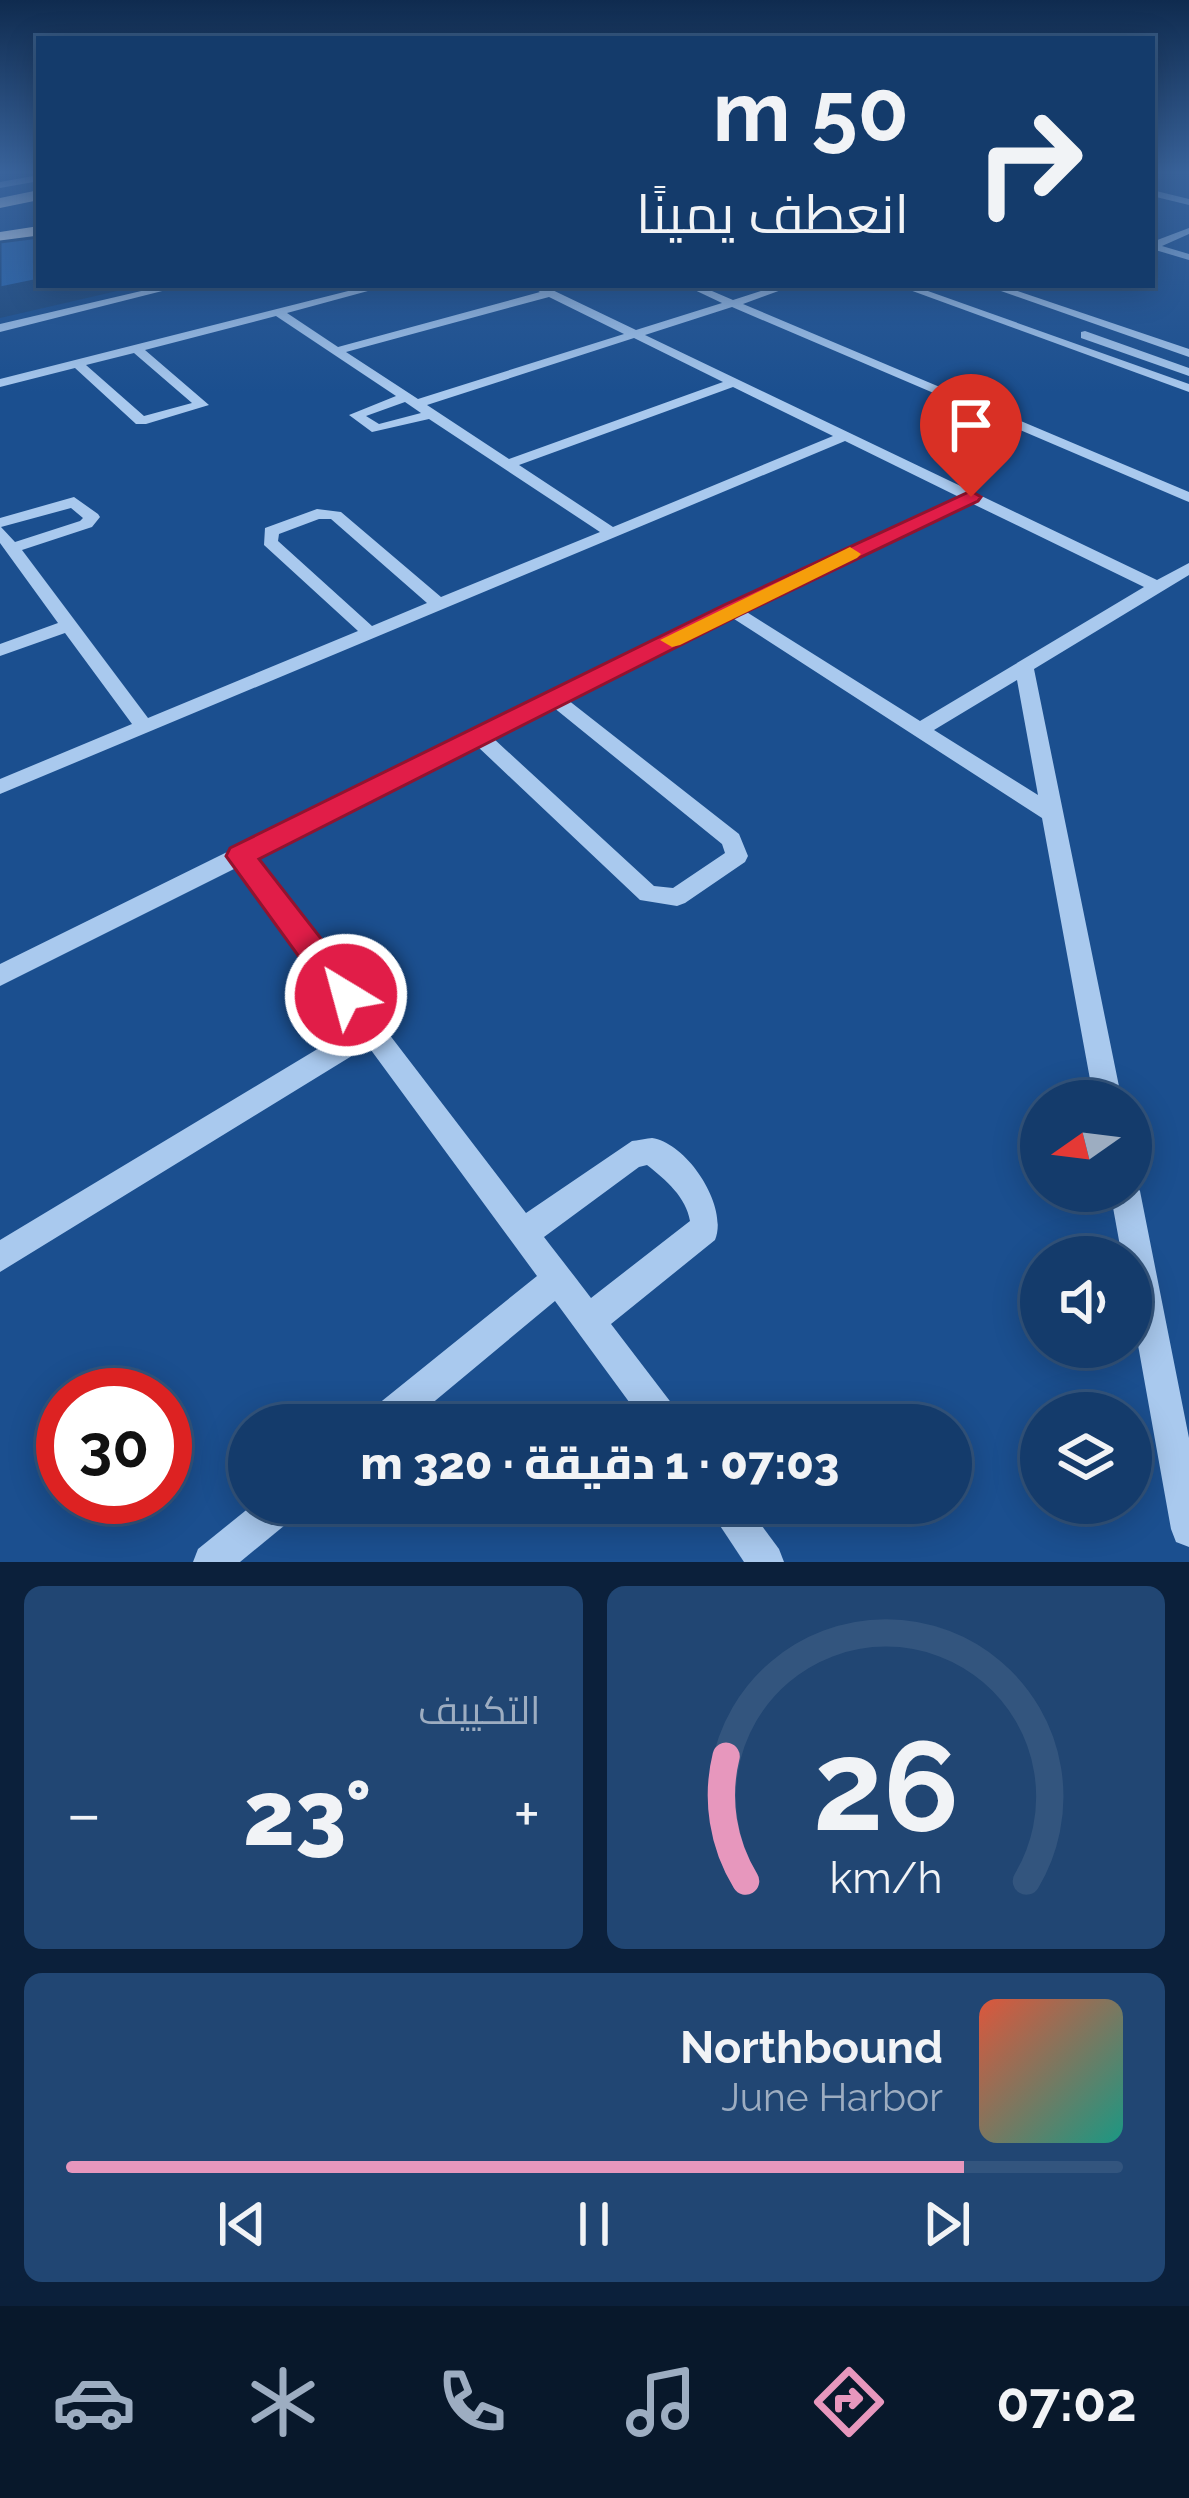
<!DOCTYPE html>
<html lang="ar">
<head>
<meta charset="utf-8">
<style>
  :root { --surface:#143b6b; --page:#214673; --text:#f1f3f6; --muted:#9dadc1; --line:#33557e; --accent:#e797bd }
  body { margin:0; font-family:Raleway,Cairo,sans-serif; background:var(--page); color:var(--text); direction:rtl; height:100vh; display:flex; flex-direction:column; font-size:45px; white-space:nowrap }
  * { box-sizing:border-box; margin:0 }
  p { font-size:39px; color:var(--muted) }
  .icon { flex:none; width:66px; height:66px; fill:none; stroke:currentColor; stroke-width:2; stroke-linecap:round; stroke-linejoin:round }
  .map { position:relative; height:1562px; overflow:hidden; direction:ltr }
  .side { display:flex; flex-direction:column; gap:24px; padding:24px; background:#0b203b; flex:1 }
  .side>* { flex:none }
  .top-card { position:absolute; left:36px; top:36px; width:1119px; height:252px; border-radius:0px; box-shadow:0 6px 30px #0003,0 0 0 3px var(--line); direction:rtl; background:#143b6b; color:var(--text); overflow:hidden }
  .needle { width:78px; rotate:256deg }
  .tools { position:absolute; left:1020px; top:1080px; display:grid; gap:24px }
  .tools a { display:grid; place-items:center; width:132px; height:132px; border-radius:50%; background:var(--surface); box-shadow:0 6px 30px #0003,0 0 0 3px var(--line); font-size:60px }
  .speed { position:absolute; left:36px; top:1368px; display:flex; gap:24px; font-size:60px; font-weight:700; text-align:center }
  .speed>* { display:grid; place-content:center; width:156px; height:156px; border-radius:50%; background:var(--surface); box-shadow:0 6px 30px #0003,0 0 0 3px var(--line); line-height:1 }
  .speed .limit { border:18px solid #d22; background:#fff; color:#111 }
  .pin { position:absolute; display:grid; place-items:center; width:102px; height:102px; color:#fff; margin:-123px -51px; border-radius:50% 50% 50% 0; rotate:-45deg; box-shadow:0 0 12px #0007 }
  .pin .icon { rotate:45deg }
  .me { position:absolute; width:132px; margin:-66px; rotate:323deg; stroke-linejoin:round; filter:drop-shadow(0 0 9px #0008) }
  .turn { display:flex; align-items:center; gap:42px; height:252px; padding:0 48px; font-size:54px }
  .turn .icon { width:156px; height:156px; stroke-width:2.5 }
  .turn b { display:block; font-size:84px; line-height:102px }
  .big { font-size:90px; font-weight:800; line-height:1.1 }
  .side .card { flex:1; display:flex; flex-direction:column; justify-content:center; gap:18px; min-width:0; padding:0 42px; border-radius:18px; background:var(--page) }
  .side .dial { align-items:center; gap:0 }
  .dial svg { height:312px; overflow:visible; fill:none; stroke:var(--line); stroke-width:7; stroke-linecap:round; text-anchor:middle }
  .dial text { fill:var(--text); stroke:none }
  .song { display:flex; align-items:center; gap:36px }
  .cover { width:144px; height:144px; border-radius:18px; background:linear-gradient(135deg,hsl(10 70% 55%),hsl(170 70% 35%)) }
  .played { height:12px; border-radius:6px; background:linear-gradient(90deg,var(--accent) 85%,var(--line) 85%) }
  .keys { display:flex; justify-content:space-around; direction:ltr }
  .heat { display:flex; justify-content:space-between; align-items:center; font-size:66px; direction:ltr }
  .side .tiles { flex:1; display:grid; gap:24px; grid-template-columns:1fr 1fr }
  .card:last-child { grid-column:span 2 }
  .trip { position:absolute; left:228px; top:1404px; width:744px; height:120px; border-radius:60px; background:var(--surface); box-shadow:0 6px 30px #0003,0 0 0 3px var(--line); font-weight:800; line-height:120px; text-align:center; direction:rtl }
  .tabs { display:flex; height:192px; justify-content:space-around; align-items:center; background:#08182b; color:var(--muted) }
  .tabs .icon { width:84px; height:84px }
  .tabs .active { color:var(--accent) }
  .tabs b { font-size:54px; color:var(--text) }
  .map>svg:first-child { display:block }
</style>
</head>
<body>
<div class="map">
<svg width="1189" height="1562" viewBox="0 0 1189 1562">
  <rect width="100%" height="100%" fill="#1b4f8f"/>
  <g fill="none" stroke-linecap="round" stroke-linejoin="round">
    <g fill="#a9c9ee" fill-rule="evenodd">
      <polygon points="39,175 39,181 0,188 0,182"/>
      <polygon points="1152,190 1189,199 1189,205 1152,196"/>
      <polygon points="1189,228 1189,234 1162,246 1189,254 1189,260 1152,249 1152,242"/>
      <polygon points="167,285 186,285 0,332 0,324"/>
      <path d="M372,285H390L287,313L338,347L540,292L528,285H542L636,330L722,303L684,285H698L733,300L779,285H795L743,304L1189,492V502L1184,500L732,307L645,335L1157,580L1189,563V575L1034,669L1122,1101H1094L1042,818L731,617L568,700L739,834L748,856L745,862L685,903L677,906L640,900L477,746L255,859L526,1213L632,1141C636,1141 648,1138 652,1138C687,1143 729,1206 715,1240L611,1324L679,1413L684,1425H646L555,1301L406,1425H362L367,1413L537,1276L368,1046L0,1272V1240L354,1027L236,868L0,986V964L726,606L959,497L845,441L0,794V779L132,724L65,633L0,656V644L58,623L0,543V518L74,497L98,514L100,517L92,527L22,550L148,718L358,631L264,545L265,528L317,509L341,512L441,597L600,532L429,419L372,432L349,415L396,396L276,316L145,350L209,405L146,424H136L75,368L0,387V379ZM549,297L624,334L418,399L346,352ZM634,338L723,382L509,459L427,405ZM134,353L192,403L144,416L86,365ZM733,387L833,436L613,527L519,465ZM405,402L421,413L379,424L366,416ZM971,503L1144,587L920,721L745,611ZM71,508L83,518L80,521L15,542L1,527ZM319,519H331L427,603L372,626L278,541L279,534ZM1017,680L1038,795L934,730ZM553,707L722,844L725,853L673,888L654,886L493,738ZM647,1165C666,1180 686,1197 690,1221L591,1298C575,1277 561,1259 544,1237L639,1167Z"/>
      <polygon points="896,285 911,285 1189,384 1189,392"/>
      <polygon points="984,285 1000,285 1189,349 1189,357"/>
      <polygon points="1085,331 1189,368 1189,376 1081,338 1081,332"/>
      <polygon points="1131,1179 1140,1191 1189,1438 1189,1547 1176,1542 1171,1529 1131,1306 1131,1257 1122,1257 1110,1191 1131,1191"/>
      <polygon points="255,1503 301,1503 296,1516 240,1562 193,1562 198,1549"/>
      <polygon points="705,1503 745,1503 779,1549 784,1562 744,1562"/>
    </g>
    <polygon fill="#f0f6ff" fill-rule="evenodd" points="39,231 39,239 0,247 0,239"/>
    <g fill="#fff" fill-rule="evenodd">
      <polygon points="39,190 39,200 0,208 0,198"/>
      <polygon points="39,226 39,236 0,242 0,232"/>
    </g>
  </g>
  <polygon fill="#1d4779" points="39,280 39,285 143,285 0,318 0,288"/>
  <polygon fill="#2a66ad" stroke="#1d4779" stroke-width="3" points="39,237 39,280 0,288 0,242"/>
  <linearGradient id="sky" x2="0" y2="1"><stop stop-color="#0f2b4f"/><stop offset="0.44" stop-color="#39639b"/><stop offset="1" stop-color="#39639b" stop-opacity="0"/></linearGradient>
  <rect width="1189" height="392" fill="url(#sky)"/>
  <polygon fill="#e11d48" stroke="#92132f" stroke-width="3" points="971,491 981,497 978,501 740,615 259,859 358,986 362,995 358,1005 346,1009 334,1005 226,856 230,848 724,605"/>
  <polygon fill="#f59e0b" points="850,547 861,554 857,558 680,645 672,647 660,640"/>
</svg>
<div class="tools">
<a><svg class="needle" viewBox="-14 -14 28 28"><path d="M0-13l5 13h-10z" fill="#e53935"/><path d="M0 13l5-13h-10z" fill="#9dadc1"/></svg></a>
<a><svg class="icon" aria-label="sound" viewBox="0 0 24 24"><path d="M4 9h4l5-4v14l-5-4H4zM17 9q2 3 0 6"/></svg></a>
<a><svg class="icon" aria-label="layers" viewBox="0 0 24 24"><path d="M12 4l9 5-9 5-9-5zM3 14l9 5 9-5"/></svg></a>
</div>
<div class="speed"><div class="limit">30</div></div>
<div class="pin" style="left:971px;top:497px;background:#d93025"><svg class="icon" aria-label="arrive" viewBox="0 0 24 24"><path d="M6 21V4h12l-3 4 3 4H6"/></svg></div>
<svg class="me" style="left:346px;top:995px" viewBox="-20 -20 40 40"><circle r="17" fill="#e11d48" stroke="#fff" stroke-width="3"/><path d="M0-11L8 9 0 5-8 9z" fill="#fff"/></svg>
<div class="trip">07:03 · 1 دقيقة · 320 m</div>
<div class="top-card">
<div class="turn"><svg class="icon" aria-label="right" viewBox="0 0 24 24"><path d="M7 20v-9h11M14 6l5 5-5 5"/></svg><div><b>50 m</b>انعطف يمينًا</div></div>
</div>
</div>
<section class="side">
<div class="tiles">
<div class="card dial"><svg viewBox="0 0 100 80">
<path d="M14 69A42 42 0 1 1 86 69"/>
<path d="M14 69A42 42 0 0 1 9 37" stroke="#e797bd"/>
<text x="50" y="56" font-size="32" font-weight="700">26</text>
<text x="50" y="72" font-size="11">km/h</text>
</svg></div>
<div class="card"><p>التكييف</p>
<div class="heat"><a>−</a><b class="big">23°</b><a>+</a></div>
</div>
<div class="card">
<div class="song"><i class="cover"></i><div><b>Northbound</b><p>June Harbor</p></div></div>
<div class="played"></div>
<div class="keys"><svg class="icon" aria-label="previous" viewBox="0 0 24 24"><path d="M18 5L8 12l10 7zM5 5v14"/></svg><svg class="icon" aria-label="pause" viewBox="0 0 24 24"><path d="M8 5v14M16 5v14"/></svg><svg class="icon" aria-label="next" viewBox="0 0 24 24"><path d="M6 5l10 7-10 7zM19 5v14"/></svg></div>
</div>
</div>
</section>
<nav class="tabs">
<b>07:02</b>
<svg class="icon active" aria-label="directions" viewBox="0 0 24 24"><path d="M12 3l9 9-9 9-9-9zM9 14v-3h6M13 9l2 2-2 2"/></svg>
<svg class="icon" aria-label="music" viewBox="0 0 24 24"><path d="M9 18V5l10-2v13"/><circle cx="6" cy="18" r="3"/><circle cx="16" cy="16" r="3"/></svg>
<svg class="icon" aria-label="phone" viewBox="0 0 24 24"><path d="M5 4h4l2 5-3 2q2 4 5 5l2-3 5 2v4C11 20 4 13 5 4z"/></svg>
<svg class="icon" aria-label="climate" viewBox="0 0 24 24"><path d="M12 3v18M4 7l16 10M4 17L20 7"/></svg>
<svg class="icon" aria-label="car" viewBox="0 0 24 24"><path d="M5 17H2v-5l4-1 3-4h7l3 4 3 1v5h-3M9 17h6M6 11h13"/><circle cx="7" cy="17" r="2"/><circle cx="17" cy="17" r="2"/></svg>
</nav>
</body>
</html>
